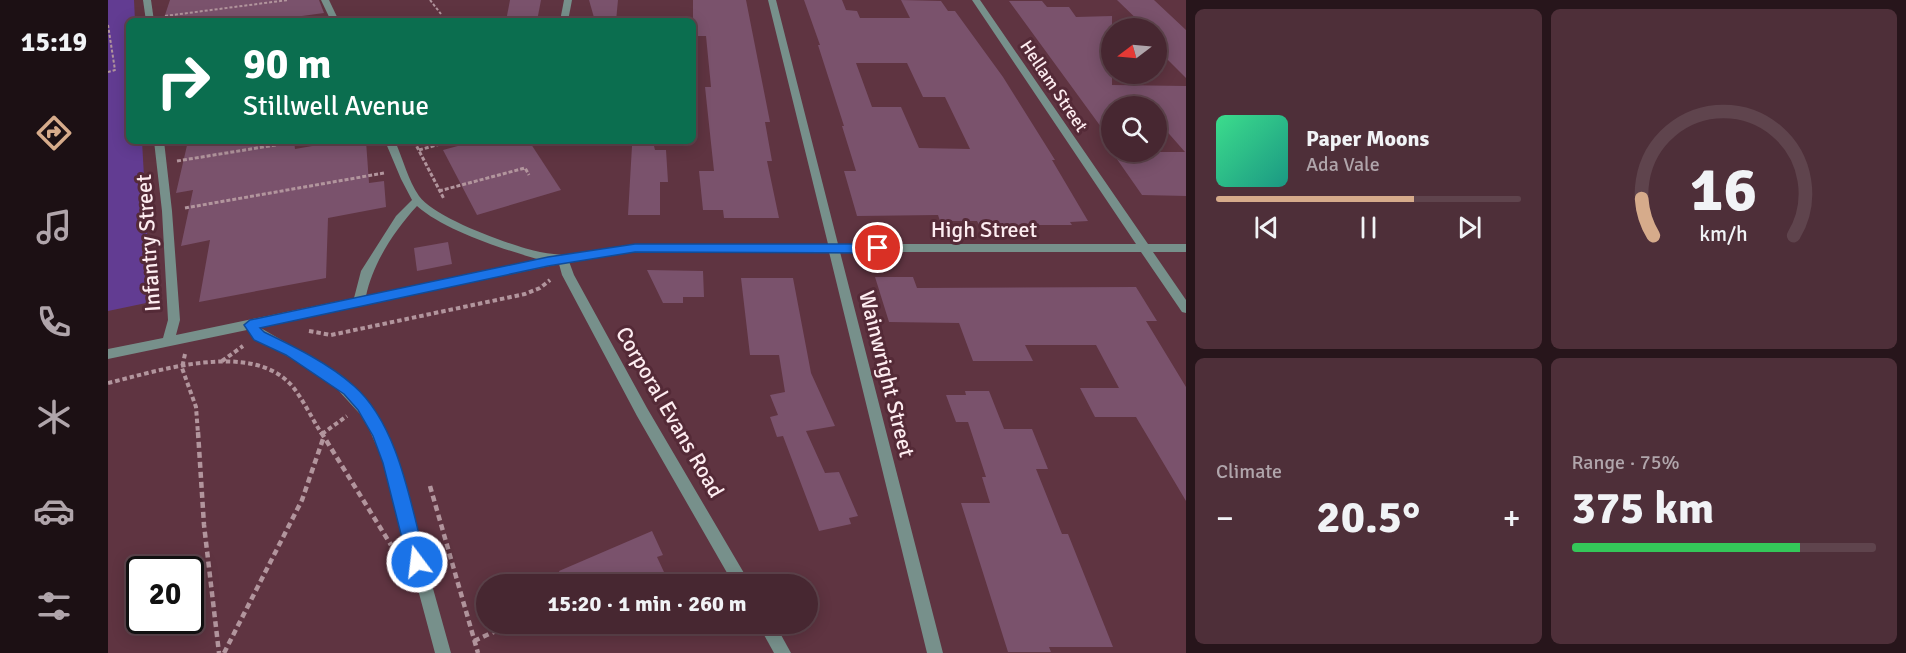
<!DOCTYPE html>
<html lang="en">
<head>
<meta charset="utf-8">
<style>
  :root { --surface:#472731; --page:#4e2f39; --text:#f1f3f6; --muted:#b0a5ab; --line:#5f444d; --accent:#d6ab8b }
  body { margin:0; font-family:Signika,sans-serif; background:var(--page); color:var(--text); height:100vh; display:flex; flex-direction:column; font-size:22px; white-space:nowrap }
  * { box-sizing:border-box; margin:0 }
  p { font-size:20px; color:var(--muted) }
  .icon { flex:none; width:33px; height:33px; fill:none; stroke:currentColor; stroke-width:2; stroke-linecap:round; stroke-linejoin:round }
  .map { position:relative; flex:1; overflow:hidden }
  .details { display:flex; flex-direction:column; gap:9px; padding:9px; background:#27151b; width:720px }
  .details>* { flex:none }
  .banner { position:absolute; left:18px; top:18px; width:570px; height:126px; border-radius:9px; box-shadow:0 3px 15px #0003,0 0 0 2px var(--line); background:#0b6e4f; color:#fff; overflow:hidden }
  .needle { width:39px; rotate:254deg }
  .buttons { position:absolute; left:993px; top:18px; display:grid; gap:12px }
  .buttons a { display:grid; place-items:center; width:66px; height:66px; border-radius:50%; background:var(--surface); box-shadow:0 3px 15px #0003,0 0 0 2px var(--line); font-size:30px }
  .speed { position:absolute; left:18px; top:556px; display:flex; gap:12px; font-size:30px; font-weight:700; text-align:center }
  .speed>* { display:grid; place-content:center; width:78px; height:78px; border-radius:50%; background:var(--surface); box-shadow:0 3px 15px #0003,0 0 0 2px var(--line); line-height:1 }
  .speed .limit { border:3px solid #111; border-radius:9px; background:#fff; color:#111 }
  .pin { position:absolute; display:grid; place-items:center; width:51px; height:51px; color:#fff; margin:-26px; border:3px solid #fff; border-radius:50%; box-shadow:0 2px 6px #0007 }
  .me { position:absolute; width:66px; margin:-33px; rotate:345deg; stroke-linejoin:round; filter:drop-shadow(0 0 4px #0008) }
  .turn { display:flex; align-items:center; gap:21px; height:126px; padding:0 18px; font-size:27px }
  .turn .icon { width:78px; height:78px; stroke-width:2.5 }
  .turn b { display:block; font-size:42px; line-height:51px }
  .big { font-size:45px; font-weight:700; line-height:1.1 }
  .details .widget { flex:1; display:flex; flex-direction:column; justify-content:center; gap:9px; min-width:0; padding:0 21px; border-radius:9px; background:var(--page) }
  .details .dial { align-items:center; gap:0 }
  .dial svg { height:156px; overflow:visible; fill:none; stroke:var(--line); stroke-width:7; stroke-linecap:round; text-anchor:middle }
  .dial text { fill:var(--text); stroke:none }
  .song { display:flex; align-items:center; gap:18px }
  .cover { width:72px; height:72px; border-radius:9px; background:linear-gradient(135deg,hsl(150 70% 55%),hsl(170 70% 35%)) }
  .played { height:6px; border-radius:3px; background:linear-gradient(90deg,var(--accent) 65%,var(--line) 65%) }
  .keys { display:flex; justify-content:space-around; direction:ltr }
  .heat { display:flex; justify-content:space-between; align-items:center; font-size:33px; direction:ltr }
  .charge { height:9px; border-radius:4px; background:linear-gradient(90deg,#34c759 75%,var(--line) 0) }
  .details .tiles { flex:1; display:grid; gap:9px; grid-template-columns:repeat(2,1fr) }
  .trip { position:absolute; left:368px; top:574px; width:342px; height:60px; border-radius:30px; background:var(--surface); box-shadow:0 3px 15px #0003,0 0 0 2px var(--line); font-weight:700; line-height:60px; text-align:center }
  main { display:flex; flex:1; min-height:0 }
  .tab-bar { display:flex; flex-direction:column; width:108px; justify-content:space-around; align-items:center; background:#1c1014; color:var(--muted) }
  .tab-bar .icon { width:42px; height:42px }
  .tab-bar .current { color:var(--accent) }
  .tab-bar b { font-size:27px; color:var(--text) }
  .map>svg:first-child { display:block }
</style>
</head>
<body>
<main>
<nav class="tab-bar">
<b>15:19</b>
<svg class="icon current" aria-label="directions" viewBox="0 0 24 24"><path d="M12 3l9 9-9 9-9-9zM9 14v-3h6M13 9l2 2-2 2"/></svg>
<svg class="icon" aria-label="music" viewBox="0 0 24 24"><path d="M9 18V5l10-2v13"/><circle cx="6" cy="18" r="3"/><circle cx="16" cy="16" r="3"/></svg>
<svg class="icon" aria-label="phone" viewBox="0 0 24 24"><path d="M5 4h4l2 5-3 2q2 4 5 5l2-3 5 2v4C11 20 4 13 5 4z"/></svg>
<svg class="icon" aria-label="climate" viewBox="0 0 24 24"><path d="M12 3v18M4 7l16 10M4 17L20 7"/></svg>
<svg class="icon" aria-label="car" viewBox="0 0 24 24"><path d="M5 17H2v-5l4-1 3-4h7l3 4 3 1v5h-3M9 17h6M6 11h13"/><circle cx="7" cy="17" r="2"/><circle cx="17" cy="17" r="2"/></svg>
<svg class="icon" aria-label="filters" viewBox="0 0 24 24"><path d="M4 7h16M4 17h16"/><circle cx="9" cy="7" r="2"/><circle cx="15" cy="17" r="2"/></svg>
</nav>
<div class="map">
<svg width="1078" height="653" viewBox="0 0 1078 653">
  <rect width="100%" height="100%" fill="#5f3441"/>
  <polygon fill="#623c92" points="0,0 26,0 27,21 21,21 21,141 34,141 43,302 0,311"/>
  <g fill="#7a526c" fill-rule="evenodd">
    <polygon points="62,0 211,0 216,13 157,21 55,21"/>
    <polygon points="402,0 433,0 429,21 398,21"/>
    <polygon points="481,0 510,0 508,21 487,21"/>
    <polygon points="585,0 638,0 662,122 657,122 664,161 659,161 671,218 616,218 615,210 595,210 591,171 606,171 597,87 603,87 598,36 585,36"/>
    <path d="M696,0H734L738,10L749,11L752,18H802L793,0L833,1L840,11H847L895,77L947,160H944L980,221L962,222L964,225H917L918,227H872L869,221H832L830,215L749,216L736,171H748L734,126H736L710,45H712ZM748,63H799L815,97H837L862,149L811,148L793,107H764Z"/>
    <polygon points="1009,0 1046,0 1078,30 1078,78 1048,48 1048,28 1038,28"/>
    <polygon points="901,1 934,1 939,7 961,7 968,17 1004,16 1004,85 1078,86 1078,196 1034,195 1004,152 1077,152 1048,119 1048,106 1004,106 1004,142"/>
    <polygon points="80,141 186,141 187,149 233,141 258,141 261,183 276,181 278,207 220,218 218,278 91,302 102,240 73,246 85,190 68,193"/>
    <polygon points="368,141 421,141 453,190 369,215 335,150"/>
    <polygon points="524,146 546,146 547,150 558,150 560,182 552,182 552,215 520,215"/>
    <polygon points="340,242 344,264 309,271 306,248"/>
    <polygon points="539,270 595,271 596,297 575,297 575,303 555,303"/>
    <polygon points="767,277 805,277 809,288 1028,287 1049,321 1038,321 1078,387 1078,501 1028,417 987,417 972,388 1011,388 988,345 917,345 925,361 865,361 851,323 781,322"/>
    <polygon points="633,278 685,278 703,373 727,426 698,431 717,473 731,472 750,516 741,518 743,524 711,531 675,436 669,437 662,417 670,415 662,395 677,392 671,355 642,355"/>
    <polygon points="857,391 881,391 896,429 924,429 940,469 928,469 954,534 960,534 1005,647 941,647 943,652 900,652 853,503 882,503 874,477 878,477 860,422 848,422 838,395 858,395"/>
    <polygon points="544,531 555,555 549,557 562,585 456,585 451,571"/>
  </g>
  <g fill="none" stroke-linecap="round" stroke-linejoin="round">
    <g stroke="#b2959d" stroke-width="2" stroke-dasharray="3 2" stroke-linecap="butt">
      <polyline points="322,0 333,14"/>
      <polyline points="57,16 180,0"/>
      <polyline points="0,25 7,70 0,72"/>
    </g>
    <g stroke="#b2959d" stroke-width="3" stroke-dasharray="4 2" stroke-linecap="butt">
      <polyline points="306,141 336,199"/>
      <polyline points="311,150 343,141"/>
      <polyline points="69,161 192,141"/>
      <polyline points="331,191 417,168 421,175"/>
      <polyline points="77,208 276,173"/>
    </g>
    <g stroke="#b2959d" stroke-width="4" stroke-dasharray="4.5 3" stroke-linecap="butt">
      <polyline points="201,331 223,335 417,294 432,288 442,280"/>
      <polyline points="77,354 74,368 88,407 90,434"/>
      <polyline points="114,361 135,346"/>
      <path d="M0,383C50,371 145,339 185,387C196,401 204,419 214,434"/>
      <polyline points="214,434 239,416"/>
    </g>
    <g stroke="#b2959d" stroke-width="4.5" stroke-dasharray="6 4" stroke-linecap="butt">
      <polyline points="90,432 96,525 111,653"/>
      <polyline points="213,432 283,545"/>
      <polyline points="213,435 216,432"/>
      <polyline points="322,486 370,653"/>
      <polyline points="366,641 403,624"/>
      <polyline points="116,653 194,500 215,439"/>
    </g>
    <g fill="#77908b" fill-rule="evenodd">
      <polygon points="35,0 43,0 46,21 38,21"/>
      <polygon points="213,0 221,0 231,21 223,21"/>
      <path d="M46,141H56L64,211L72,320L68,335L246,298L253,271L288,216L304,200L293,179L277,141H287C295,159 300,180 311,196C328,219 404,246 432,252C442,254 450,254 459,256L466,275L539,408L643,585H626L529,416L454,275L451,264L151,327L208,360L238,382L261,406L271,420L290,463L343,653H327L276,463L261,429L252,414L229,389L199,367L152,341L139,330L0,359V349L55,338L60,320L54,211ZM309,206C337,231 397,250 433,260L258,296C265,263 286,231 309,206Z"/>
      <polygon points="650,624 667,624 683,653 666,653"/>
    </g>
    <g fill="#77908b" fill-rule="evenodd">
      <polygon points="456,0 464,0 460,21 452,21"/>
      <polygon points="660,0 668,0 730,244 1028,244 864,0 872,0 1040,244 1078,244 1078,252 1045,252 1078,300 1078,313 1074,312 1033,252 732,252 835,653 819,653 721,252 527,252 455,263 450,259 455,255 527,244 720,244"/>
    </g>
  </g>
  <path fill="#1a73e8" stroke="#114b97" stroke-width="1.5" d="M527,244H770L776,248L770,253L527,252L440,266L152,328L156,332C185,346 222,364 246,386C291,425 303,507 318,562L316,568L309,571L303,568L300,562L275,463L265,436L250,410L236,394L178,355L146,340L136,325L142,320L440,257Z"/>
  <g text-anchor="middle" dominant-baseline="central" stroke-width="6" stroke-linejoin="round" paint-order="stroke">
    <g font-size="18" fill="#fdecf0" stroke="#542a37">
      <text transform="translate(946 86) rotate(56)">Hellam Street</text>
    </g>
    <g font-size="22" fill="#fdecf0" stroke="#542a37">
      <text x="876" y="229">High Street</text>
      <text transform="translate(40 243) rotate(-94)">Infantry Street</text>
      <text transform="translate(779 374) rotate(76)">Wainwright Street</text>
      <text transform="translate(562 412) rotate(60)">Corporal Evans Road</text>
    </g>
  </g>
</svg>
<div class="buttons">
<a><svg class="needle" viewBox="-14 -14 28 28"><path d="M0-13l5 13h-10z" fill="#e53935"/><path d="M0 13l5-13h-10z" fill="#b0a5ab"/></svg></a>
<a><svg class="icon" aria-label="search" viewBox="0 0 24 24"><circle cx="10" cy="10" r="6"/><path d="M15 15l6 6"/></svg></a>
</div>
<div class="speed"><div class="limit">20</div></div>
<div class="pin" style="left:770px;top:248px;background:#d93025"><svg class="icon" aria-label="arrive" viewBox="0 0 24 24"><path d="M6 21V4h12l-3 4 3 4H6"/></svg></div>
<svg class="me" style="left:309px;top:562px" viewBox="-20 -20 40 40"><circle r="17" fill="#1a73e8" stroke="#fff" stroke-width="3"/><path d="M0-11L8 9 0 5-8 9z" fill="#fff"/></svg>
<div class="trip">15:20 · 1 min · 260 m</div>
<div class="banner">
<div class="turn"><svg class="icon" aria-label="right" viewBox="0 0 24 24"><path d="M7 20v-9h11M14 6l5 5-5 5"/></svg><div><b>90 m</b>Stillwell Avenue</div></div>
</div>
</div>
<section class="details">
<div class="tiles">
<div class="widget">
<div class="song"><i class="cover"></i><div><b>Paper Moons</b><p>Ada Vale</p></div></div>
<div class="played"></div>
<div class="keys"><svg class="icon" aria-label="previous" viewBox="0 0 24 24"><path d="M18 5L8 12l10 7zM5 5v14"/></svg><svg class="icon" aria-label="pause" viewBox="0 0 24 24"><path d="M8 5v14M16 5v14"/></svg><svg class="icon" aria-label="next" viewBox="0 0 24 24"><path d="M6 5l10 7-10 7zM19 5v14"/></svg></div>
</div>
<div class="widget dial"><svg viewBox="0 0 100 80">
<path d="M14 69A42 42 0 1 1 86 69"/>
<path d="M14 69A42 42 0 0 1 8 50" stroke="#d6ab8b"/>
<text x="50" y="56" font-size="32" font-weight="700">16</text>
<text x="50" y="72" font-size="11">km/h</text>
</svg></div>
<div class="widget"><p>Climate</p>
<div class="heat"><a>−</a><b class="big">20.5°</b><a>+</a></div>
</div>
<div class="widget"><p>Range · 75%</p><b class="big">375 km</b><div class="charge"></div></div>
</div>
</section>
</main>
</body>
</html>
